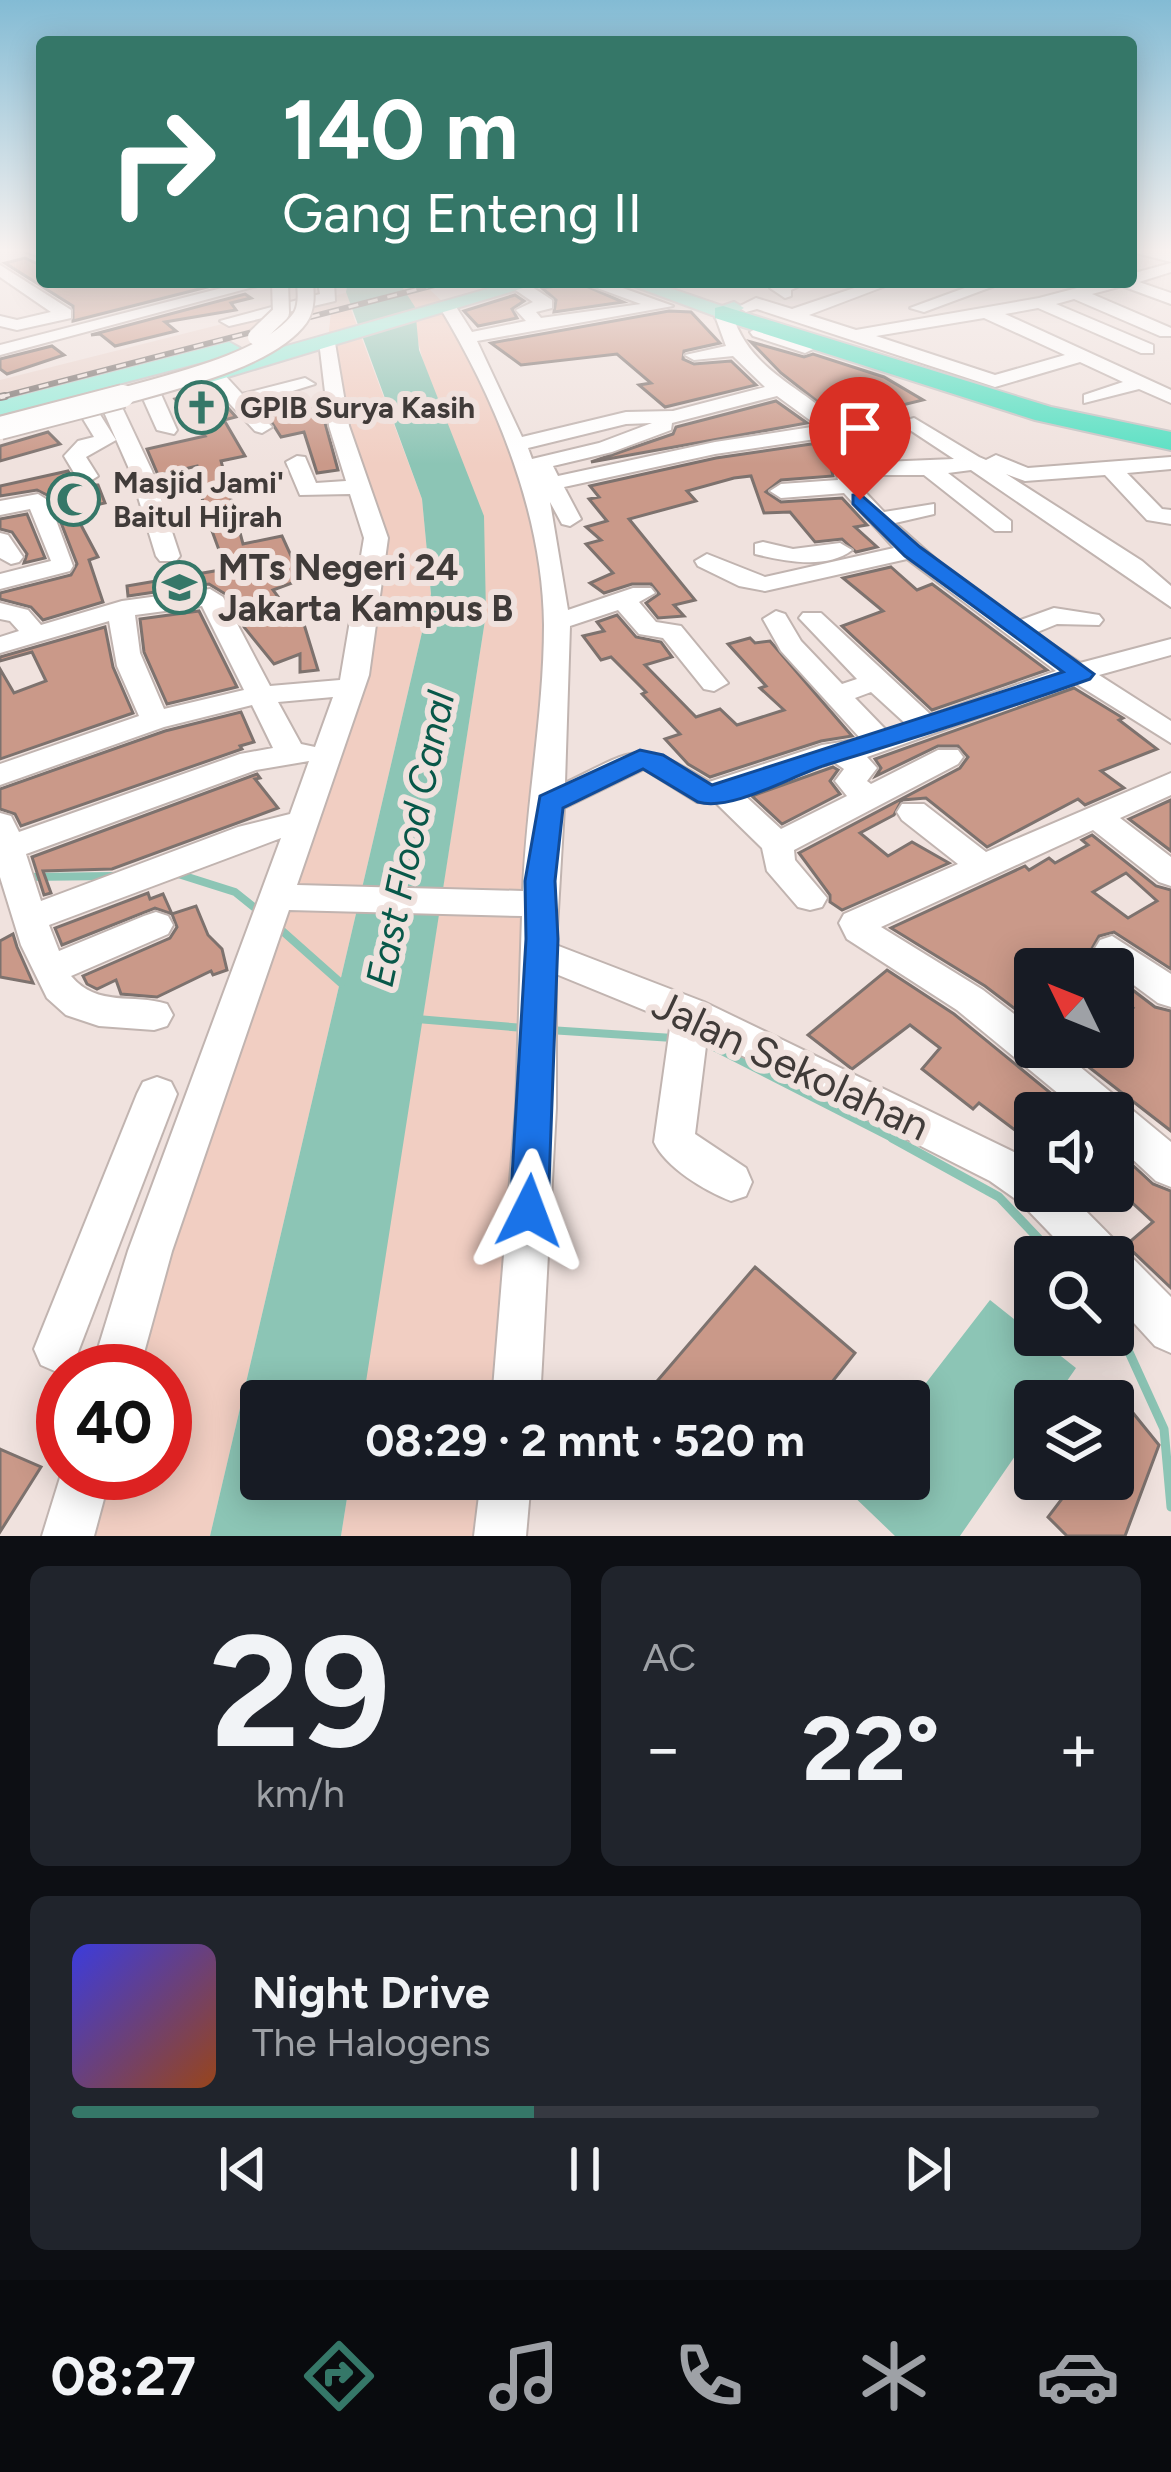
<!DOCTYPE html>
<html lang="id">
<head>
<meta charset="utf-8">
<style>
  :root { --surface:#171b24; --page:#20242c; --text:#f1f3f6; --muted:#9ea1a6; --line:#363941; --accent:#357768 }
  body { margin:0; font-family:Figtree,sans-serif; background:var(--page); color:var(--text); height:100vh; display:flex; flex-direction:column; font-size:45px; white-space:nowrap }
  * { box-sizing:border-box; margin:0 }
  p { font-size:39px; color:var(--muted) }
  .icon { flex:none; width:66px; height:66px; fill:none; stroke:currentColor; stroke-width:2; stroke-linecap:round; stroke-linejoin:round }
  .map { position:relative; height:1536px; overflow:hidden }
  .sheet { display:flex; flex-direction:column; gap:30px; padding:30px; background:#0d0f14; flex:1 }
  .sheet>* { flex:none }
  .top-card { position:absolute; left:36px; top:36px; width:1101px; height:252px; border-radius:12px; box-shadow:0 6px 30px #0003; background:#357768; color:#fff; overflow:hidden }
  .needle { width:78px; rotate:313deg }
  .fabs { position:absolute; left:1014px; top:948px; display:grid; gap:24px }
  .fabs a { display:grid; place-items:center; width:120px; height:120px; border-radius:12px; background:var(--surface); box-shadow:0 6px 30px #0003; font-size:60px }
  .speed { position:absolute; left:36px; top:1344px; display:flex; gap:24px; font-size:60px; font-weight:700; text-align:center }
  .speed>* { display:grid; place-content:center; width:156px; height:156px; border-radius:50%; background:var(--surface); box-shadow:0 6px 30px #0003; line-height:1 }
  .speed .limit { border:18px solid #d22; background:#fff; color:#111 }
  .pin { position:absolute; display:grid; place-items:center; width:102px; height:102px; color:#fff; margin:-123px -51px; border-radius:50% 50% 50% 0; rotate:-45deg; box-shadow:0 0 12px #0007 }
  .pin .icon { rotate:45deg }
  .me { position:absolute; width:132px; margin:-66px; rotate:3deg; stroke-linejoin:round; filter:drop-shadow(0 0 9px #0008) }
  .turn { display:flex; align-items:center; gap:42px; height:252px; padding:0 48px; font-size:54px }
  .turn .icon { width:156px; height:156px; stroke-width:2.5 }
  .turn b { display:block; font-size:84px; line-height:102px }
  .big { font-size:90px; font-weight:700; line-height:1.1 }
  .sheet .widget { flex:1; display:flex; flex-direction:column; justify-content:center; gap:18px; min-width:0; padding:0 42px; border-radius:18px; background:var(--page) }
  .sheet .dial { align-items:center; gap:0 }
  .dial b { font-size:156px; line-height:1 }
  .song { display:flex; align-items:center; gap:36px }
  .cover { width:144px; height:144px; border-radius:18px; background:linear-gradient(135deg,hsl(240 70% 55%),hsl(20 70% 35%)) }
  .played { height:12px; border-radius:6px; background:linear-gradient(90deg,var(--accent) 45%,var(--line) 45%) }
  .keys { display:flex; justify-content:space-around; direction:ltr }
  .heat { display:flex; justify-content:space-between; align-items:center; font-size:66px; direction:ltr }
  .sheet .tiles { flex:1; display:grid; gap:30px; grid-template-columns:1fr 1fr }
  .widget:last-child { grid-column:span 2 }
  .trip { position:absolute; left:240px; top:1380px; width:690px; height:120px; border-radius:12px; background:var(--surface); box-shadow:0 6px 30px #0003; font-weight:700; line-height:120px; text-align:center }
  .menu { display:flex; height:192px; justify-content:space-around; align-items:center; background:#090b0e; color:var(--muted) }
  .menu .icon { width:84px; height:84px }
  .menu .active { color:var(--accent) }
  .menu b { font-size:54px; color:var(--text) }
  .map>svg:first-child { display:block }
</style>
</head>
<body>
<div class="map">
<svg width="1171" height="1536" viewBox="0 0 1171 1536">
  <rect width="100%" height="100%" fill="#f0e2de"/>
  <polygon fill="#ead4cd" points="389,282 446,282 0,397 0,380"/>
  <g fill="#f1cec2">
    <polygon points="427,287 447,306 536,491 557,622 516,1401 362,1401 486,614 406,293"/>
    <polygon points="350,307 422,499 431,594 210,1536 68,1536 86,1473 165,1473 165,1371 115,1371 355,676 376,538 328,341 331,311"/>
    <polygon points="350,1479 506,1479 500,1536 341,1536"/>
  </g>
  <g fill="#8cc5b5">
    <polygon points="348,282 399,282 415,307 419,350 484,516 486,614 363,1401 261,1401 261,1479 350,1479 341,1536 210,1536 431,594 422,499 346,292"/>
    <polygon points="990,1300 1076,1368 1053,1401 1035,1401 1035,1427 960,1536 895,1536 845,1488 852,1479 909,1479 909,1405"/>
  </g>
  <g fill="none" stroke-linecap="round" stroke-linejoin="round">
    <g stroke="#8cc5b5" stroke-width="8">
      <polyline points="175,873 235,892 260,912"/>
      <polyline points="25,877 114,876"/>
      <polyline points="279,928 341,983"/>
      <polyline points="417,1019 524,1028"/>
      <polyline points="549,1030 673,1038"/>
      <polyline points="704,1042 898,1141"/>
    </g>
    <g stroke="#8cc5b5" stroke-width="9">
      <polyline points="892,1138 999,1197 1056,1257"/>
      <polyline points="1113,1317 1164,1429 1171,1507"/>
    </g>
  </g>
  <g fill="#ca9989" stroke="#7d726e" stroke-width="3" fill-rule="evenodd">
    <polygon points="25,258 42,266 42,282 227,282 73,321 73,306 5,263"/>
    <polygon points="547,282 577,282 623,302 554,312 556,300 542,288 550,287"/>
    <polygon points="245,294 251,298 231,303 236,310 165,322 176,331 115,346 100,334 91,335"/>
    <polygon points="515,295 524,301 512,309 517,318 478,326 464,311"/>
    <polygon points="669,311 691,312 720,343 684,351 683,359 694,364 731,361 756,385 665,407 639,385 651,383 617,354 521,365 491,343"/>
    <polygon points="751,342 804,357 813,354 884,377 923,400 841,420 781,373"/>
    <polygon points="52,346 64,355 7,374 0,369 0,359"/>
    <polygon points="203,393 211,403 221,400 236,417 224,420 245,456 221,461 243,544 282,536 293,560 311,576 273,590 291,614 303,621 318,670 300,672 300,654 274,664 244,627 227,595 209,584 128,596 127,586 226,569 204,509 197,466 158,475 147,449 205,436 175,399"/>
    <polygon points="776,401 807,423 591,462 673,434 676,427"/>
    <polygon points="314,405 324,419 338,470 317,473 304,432 281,437 267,415"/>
    <polygon points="48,432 60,444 0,461 0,446"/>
    <polygon points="825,442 833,476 781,480 766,492 781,502 842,498 867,525 855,527 877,547 856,552 842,539 815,542 790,512 764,513 751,476 734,478 687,491 696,501 629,519 695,600 674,605 684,616 658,618 646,603 659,594 651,584 632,584 604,593 590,583 613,573 586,544 601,540 586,527 607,521 589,499 599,497 590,486 716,458"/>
    <polygon points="68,471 78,485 98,485 105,503 73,510 98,557 89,560 103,602 43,620 31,607 0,599 0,593 71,575 77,564 51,497 37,490 0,496 0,486"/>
    <polygon points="27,514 45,558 24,563 27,554 12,532 0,529 0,519"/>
    <polygon points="891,567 917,590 932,584 1047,670 932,710 842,626 883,611 843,578"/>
    <polygon points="199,611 237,687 167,704 144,652 140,619"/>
    <polygon points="617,615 636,637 661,642 672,657 645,665 696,717 720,709 737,725 784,710 760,688 766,686 728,644 750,638 755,643 770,641 852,736 821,741 710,777 688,764 665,739 680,734 642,694 646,692 611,657 601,660 583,636 604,631 597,622"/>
    <polygon points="105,627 113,667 133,713 0,759 0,669 14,693 46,681 32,652 0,661 0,657"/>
    <polygon points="1074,688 1123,718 1119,720 1157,749 1101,771 1124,788 1085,805 1078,799 987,847 926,798 902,800 894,815 860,833 888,856 912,842 949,863 842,910 830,902 830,895 799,853 960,768 968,757 958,746 938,746 876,776 881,768 875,759"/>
    <polygon points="241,712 254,742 240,746 242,749 21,826 15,814 0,809 0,789 165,731"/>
    <polygon points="833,767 838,770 830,781 840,794 782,824 752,796"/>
    <polygon points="257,774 260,778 255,779 278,808 112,869 43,871 51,893 44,895 32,857"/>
    <polygon points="1171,800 1171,851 1129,819"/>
    <path d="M1092,835L1156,886L1171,890V969L1114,932L1099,936L1090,952L1105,969H1035V1024L985,986L891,928L1025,866L1029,870L1049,858L1055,863L1088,845L1082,840ZM1126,873L1157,901L1128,918L1093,892Z"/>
    <polygon points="148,893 150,899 163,894 172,914 196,906 208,935 222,949 227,970 213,975 211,971 157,997 121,994 116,980 97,989 87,984 83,976 170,938 177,927 172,914 155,908 62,945 55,928"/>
    <polygon points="13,934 17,947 33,983 0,977 0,941"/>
    <polygon points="887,970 954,1014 1075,1113 1035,1113 1020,1134 979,1103 973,1109 922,1069 940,1048 910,1025 852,1069 808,1035"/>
    <polygon points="1113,975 1155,1007 1171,1011 1171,1131 1063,1047 1113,1047 1113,1028 1133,1008 1113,993"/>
    <polygon points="1113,1147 1153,1184 1171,1191 1171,1288 1126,1245 1153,1222 1113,1185"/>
    <polygon points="755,1267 855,1353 817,1401 640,1401"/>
    <polygon points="1129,1408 1159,1445 1125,1536 1067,1536 1048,1517 1077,1479 1113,1479 1113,1429"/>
    <polygon points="0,1449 41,1467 0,1532"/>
  </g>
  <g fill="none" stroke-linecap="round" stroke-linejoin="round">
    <defs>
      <g id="minor">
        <polygon points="23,249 42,249 42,257 26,252"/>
        <polygon points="1131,249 1171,252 1171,262 1132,252"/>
        <path d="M1171,263V272L1139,282L1171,293V304L1122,286L1092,294L1171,328V336H1160L1074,299L1056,304L1153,345V353H1141L1038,308L1005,314L1171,390V403L1139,389L1084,403V395L1123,382L1080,362L995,387L757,309L746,312L738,307L756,298L792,309L872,282H896L809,315L856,330L1039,298L1100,282H1131V274ZM984,318L1065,355L995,375L876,336Z"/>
        <polygon points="0,265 71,310 71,318 17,330 0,326 0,316 17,320 51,312 0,277"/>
        <polygon points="245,282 272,282 0,355 0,345"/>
        <polygon points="318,282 334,282 335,301 229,326 220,321 320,294"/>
        <path d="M581,282H606L673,306L477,341L522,437L626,412L673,411L765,387L733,356L694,360L685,355L726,346L714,313L723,308L732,313C754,390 847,395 858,463L954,459L907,428V420L914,418L979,457L986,460L996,455L1028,468L1171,457V469L1127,473L1162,509L1171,510V524L1147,520L1105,475L1025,481L1006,474L1142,561L1171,586V607L971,470L948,473L1011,521V531H995L924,475H859L865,492L884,512L934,504V514L895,523L948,570L1018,621L1054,608L1099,615L1103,620L1099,625L1057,624L1035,633L1080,663L1171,639V655L1099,675L1171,721V743L1075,683L867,757L877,768L867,781L871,784L938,750H958L963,757L958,764L794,850L795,860L827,898L822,907L810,910L798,907L767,871L762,848L716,803L697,802L644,769L564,808L556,945L704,1002L1020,1155L1035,1165V1191H1066L1171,1297V1353L1155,1346L1113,1300V1257H1073L1021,1203L990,1181L707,1038L695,1134L746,1168L752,1182L746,1196L731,1201C705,1191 665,1167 654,1142L671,1021L556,974V1108L540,1401H492L516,1108L522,916L289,910L172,1251L139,1371H91L128,1251L281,838L49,925L59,951L144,916L156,912L168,916L173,925L168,934L71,976C98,1008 133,993 167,1004L173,1015L167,1026L154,1030L99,1026L66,1015L47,998L21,945L0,877V813L11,816L19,832L240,754L273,748L252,705L164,727L0,785V764L139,716L117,666L109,621L0,653V637L19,631L10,621L0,619V603L28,610L41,625L122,601L210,589L223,597L270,686L340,680L364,538L350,494L300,495L286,462L297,456L305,457L316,483L346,481L329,426L319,341L334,337L349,426L388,538L369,675L297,885L523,891C526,803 544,714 544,625C543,514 496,400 439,306L453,302L472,332L526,321L516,310L533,302L514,289L516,282L526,283L552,300V308L536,312L541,318L641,304ZM777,396L818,426L715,442L558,476L553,466L612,452L671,430L672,423ZM652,423L599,443L532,459L528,448L626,424ZM829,437L838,480L781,484L770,491L781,498L844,493L894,548L765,577L707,554L695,561L698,566L739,586L765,591L907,559L1056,671L931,715L821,613H803L799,618L857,679L842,684L801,641L785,614L776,611L763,619L781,651L861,739L822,745L709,782C637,738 638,748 565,783L570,626L618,610L639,634L663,638L704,689L714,691L728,683L681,626L656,622L639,602L655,593L651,588H633L568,610L550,502L562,524L570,526L581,519L564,487L715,454ZM202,606L244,690L164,709L140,653L135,615ZM871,692L906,724L887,731L855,698ZM333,697L315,747L301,744L278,702ZM309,761L290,814L238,827L41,901L26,854L256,770ZM834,762L844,769L835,781L847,796L781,829L743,794Z"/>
        <polygon points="782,282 808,282 791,290 791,296 785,298 770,288"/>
        <polygon points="981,282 1005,282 924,312 910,308"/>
        <polygon points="759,327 804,342 818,337 827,342 805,353 753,336 750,332"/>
        <polygon points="206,370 220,370 242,394 305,378 315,384 251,404 272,427 262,433 255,431 206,378"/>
        <polygon points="150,386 160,392 177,430 174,434 157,430 140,392"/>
        <polygon points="103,399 120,403 152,471 180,556 176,561 160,561 156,556 130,471 100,403"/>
        <polygon points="87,403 94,405 116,440 86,457 98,476 87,483 79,481 64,456 78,441 94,437 77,409"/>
        <polygon points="38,494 49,501 73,566 70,571 0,589 0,574 51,561 30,509 0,515 0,501"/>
        <polygon points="0,533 8,535 23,557 19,562 11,564 0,558"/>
        <path d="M763,542L793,549L840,543L852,550C827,570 784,561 755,554V544Z"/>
        <polygon points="1171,773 1171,795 1120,818 1171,857 1171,886 1159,882 1093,830 881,927 983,990 1035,1030 1035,1047 1056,1047 1171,1142 1171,1187 1156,1181 1113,1141 1113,1113 1082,1113 957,1010 847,939 839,923 844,914 958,864 902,820 897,812 902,804 924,804 986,852"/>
        <polygon points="1112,936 1171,974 1171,1007 1158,1003 1100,960 1094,950 1100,940"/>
        <polygon points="157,1077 171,1082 177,1094 73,1365 57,1372 41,1365 34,1349 137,1094 143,1082"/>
        <polygon points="63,1468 63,1473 111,1473 94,1536 42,1536"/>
        <polygon points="481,1479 531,1479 526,1536 474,1536"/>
      </g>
      <g id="major">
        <polygon points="512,282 543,282 211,382 203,384 192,377 195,372"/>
        <polygon points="623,282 652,282 722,306 734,302 744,308 723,319"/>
        <polygon points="229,342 240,348 237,353 0,415 0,401"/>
      </g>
      <polygon id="highway" points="723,306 1051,407 1171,432 1171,450 1035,420 715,318 715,308"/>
    </defs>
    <use href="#minor" stroke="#c1b4b0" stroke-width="4"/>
    <use href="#major" stroke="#c6c4c4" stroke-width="4"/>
    <use href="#highway" stroke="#c6c4c4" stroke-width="4"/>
    <use href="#minor" fill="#fff" fill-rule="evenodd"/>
    <use href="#major" fill="#99ecda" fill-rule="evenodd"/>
    <use href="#highway" fill="#55e0c2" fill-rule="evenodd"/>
    <defs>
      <polyline id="rail-far1" points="0,397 446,282"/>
      <polyline id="rail" points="0,397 5,396"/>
    </defs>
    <use href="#rail-far1" stroke="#7b7370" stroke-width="6"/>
    <use href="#rail" stroke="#7b7370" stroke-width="8"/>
    <use href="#rail-far1" stroke="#f0e2de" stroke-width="3" stroke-dasharray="10" stroke-linecap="butt"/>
    <use href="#rail" stroke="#f0e2de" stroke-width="4.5" stroke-dasharray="14" stroke-linecap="butt"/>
    <defs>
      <g id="minor-bridge-far1">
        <polyline points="256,337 281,313 280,282"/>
        <path d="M112,399C163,384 268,362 300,318C307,308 306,294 305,282"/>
      </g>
      <polyline id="minor-bridge" points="0,428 123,396"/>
    </defs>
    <use href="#minor-bridge-far1" stroke="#c1b4b0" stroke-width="20" stroke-linecap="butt"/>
    <use href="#minor-bridge" stroke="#c1b4b0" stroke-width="26" stroke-linecap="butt"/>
    <use href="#minor-bridge-far1" stroke="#fff" stroke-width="16"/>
    <use href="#minor-bridge" stroke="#fff" stroke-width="22"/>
  </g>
  <linearGradient id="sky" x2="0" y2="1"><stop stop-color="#83bbd4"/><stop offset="0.54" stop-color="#f8f2f0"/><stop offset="1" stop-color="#f8f2f0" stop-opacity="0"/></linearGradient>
  <rect width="1171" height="464" fill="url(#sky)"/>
  <path fill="#1a73e8" stroke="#114b97" stroke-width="3" d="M860,494L920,547L1094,674L1090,679C1003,710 915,738 829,764C794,774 733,812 698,802L643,769L563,808L555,881L558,939L548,1211L543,1224L529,1229L515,1224L510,1211L526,939L525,881L540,796L640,750L663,755L712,785L1063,672L905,556L853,504V495Z"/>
  <defs>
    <symbol id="church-ring" viewBox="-11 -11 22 22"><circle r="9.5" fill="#f0e2de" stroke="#357768" stroke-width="1.5"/><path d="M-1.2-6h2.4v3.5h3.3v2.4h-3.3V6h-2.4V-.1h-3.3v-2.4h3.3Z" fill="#357768"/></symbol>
    <symbol id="mosque-ring" viewBox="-11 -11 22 22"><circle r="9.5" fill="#f0e2de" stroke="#357768" stroke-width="1.5"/><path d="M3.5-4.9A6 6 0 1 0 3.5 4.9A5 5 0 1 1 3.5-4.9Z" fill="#357768"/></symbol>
    <symbol id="school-ring" viewBox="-11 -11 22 22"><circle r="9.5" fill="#f0e2de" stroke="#357768" stroke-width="1.5"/><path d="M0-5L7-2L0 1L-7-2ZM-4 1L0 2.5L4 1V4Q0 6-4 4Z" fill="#357768"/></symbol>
  </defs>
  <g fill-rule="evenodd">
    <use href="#church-ring" x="172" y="378" width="59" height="59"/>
    <use href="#mosque-ring" x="44" y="470" width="59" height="59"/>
    <use href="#school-ring" x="150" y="558" width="59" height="59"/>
  </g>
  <g text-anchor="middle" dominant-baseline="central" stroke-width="12" stroke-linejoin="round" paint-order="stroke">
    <g font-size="30" font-weight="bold" fill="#403b39" stroke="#f0e2de" text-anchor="start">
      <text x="240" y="407">GPIB Surya Kasih</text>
      <text x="113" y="482">Masjid Jami'<tspan x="113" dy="34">Baitul Hijrah</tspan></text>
    </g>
    <g font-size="36" font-weight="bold" fill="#403b39" stroke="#f0e2de" text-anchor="start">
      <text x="218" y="567">MTs Negeri 24<tspan x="218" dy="41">Jakarta Kampus B</tspan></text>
    </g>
    <g font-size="39" font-style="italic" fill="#085849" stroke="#f0e2de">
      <text transform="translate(410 839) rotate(-78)">East Flood Canal</text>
    </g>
    <g font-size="42" fill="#403b39" stroke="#f0e2de">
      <text transform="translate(791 1065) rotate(25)">Jalan Sekolahan</text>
    </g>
  </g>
</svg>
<div class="fabs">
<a><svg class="needle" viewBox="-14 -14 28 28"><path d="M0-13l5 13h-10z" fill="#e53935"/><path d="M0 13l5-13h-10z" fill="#9ea1a6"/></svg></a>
<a><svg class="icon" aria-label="sound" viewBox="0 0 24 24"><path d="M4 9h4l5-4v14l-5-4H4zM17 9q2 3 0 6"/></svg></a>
<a><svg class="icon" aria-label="search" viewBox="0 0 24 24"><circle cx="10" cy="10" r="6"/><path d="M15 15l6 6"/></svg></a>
<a><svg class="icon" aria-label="layers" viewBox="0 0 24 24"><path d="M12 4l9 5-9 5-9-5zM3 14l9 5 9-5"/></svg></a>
</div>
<div class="speed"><div class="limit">40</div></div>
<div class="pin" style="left:860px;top:500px;background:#d93025"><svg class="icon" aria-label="arrive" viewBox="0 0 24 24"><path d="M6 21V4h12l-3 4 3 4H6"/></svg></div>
<svg class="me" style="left:529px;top:1211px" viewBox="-20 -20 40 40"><path d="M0-17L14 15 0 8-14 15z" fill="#1a73e8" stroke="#fff" stroke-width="4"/></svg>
<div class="trip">08:29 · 2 mnt · 520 m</div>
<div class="top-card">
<div class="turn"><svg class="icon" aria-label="right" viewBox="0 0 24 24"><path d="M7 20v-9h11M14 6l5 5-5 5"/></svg><div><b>140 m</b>Gang Enteng II</div></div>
</div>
</div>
<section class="sheet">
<div class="tiles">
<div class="widget dial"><b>29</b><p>km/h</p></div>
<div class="widget"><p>AC</p>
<div class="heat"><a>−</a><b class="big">22°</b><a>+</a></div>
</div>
<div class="widget">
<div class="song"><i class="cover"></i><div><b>Night Drive</b><p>The Halogens</p></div></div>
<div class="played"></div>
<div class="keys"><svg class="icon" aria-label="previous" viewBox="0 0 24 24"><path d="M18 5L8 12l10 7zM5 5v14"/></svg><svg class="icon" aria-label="pause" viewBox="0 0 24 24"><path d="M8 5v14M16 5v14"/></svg><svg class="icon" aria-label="next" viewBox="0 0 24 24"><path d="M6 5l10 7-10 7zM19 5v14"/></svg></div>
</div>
</div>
</section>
<nav class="menu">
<b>08:27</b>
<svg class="icon active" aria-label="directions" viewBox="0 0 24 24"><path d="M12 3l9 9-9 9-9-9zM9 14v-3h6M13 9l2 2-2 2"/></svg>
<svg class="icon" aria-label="music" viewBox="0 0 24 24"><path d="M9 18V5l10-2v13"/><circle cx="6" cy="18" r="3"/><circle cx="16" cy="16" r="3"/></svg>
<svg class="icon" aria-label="phone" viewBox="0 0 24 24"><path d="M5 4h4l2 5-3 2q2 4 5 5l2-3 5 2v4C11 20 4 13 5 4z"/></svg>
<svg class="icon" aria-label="climate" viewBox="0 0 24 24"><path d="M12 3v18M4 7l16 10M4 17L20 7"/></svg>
<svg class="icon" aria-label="car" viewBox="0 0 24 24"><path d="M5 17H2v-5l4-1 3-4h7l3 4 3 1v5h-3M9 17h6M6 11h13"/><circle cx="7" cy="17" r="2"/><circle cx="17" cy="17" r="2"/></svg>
</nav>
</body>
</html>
